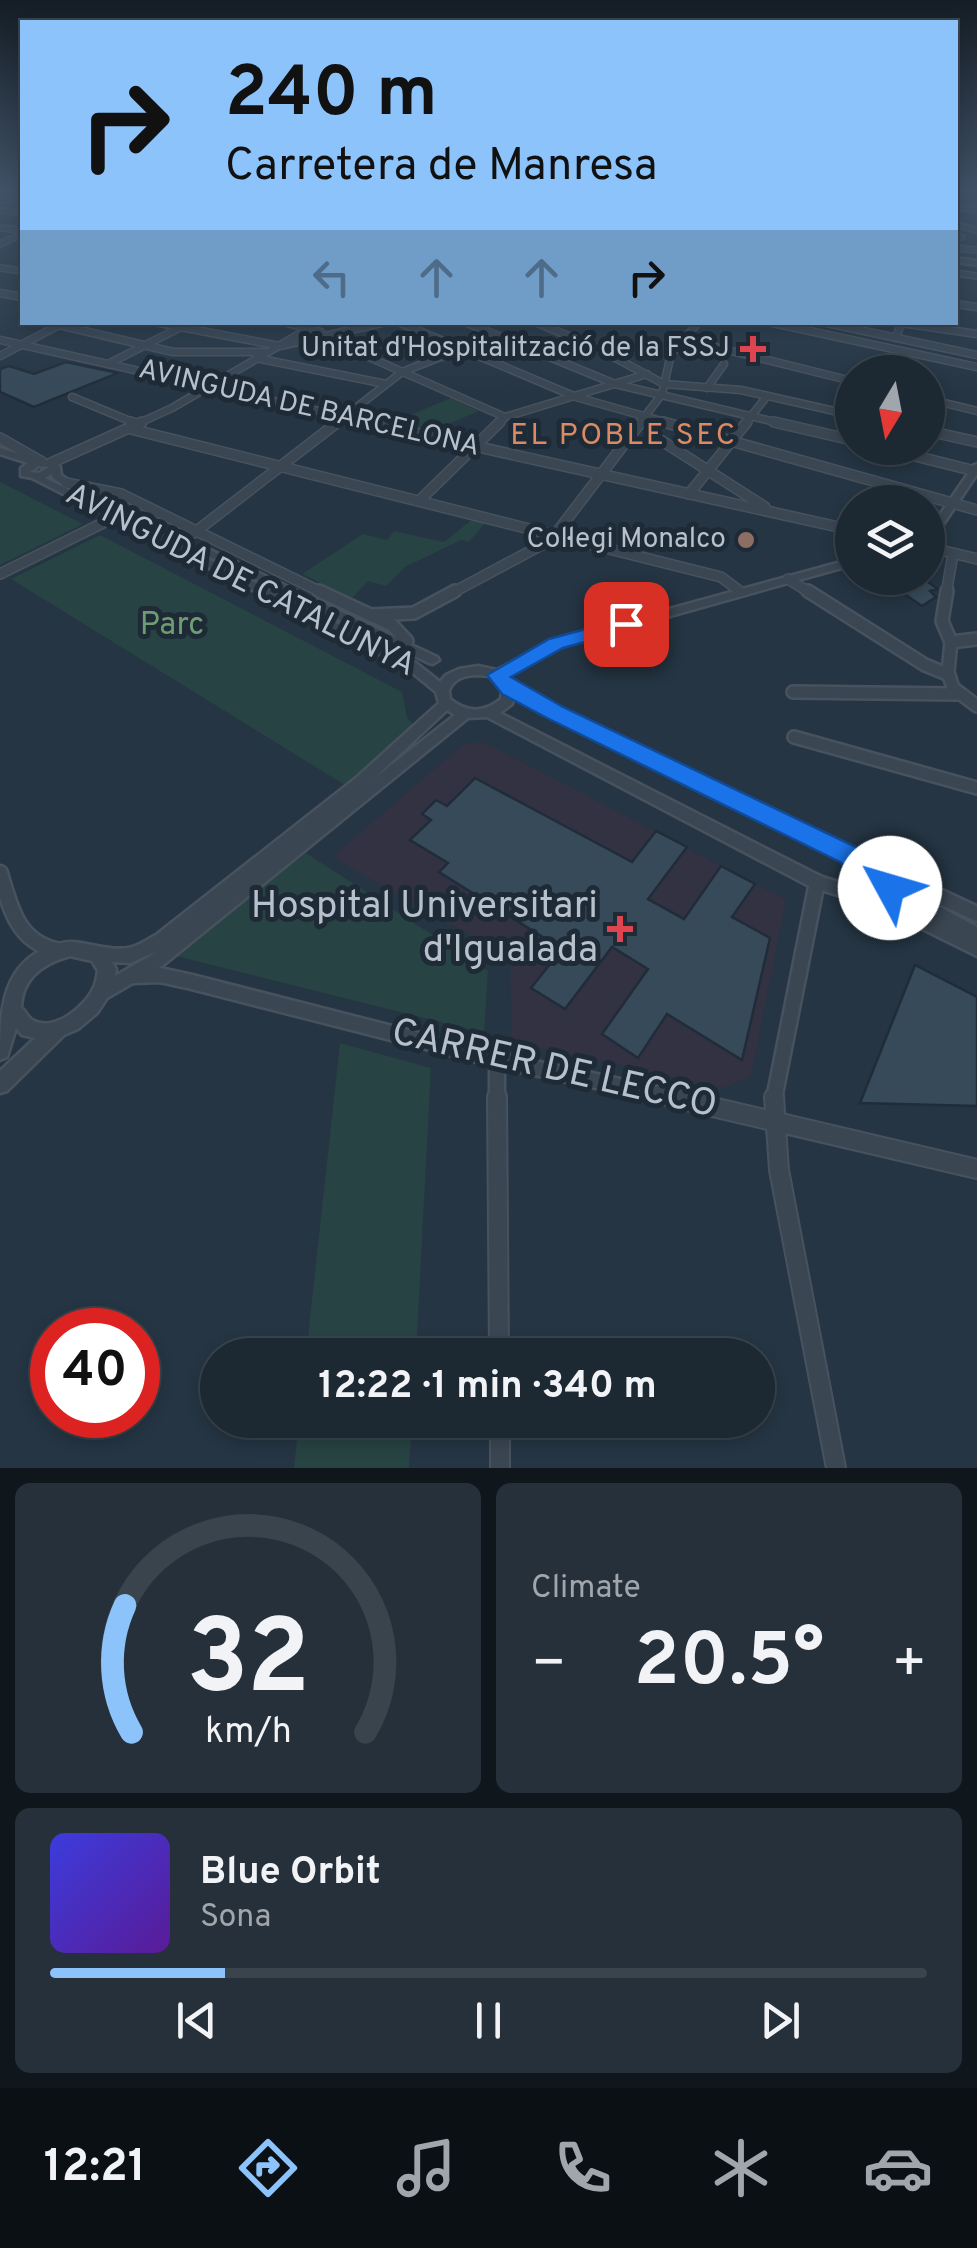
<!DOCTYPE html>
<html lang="en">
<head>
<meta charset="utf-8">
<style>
  :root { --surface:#1c2832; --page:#25303a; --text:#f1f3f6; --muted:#a0a6ac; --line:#3a444d; --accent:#8cc3fb }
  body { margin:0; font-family:Overpass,sans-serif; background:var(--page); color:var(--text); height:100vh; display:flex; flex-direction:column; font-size:38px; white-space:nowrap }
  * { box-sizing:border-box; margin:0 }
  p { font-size:32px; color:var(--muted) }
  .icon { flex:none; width:55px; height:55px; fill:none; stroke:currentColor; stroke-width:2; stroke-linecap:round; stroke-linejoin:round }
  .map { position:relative; height:1468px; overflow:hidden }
  .details { display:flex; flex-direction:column; gap:15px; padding:15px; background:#0f161c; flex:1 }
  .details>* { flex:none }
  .top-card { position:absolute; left:20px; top:20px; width:938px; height:305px; border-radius:0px; box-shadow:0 5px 15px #0003,0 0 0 2px var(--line); background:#8cc3fb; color:#111; overflow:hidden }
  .needle { width:65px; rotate:190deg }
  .buttons { position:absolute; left:835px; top:355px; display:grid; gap:20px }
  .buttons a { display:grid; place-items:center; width:110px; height:110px; border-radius:50%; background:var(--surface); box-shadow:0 5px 15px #0003,0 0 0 2px var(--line); font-size:50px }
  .speed { position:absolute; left:30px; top:1308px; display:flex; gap:20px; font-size:50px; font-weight:700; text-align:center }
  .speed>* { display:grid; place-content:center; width:130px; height:130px; border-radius:50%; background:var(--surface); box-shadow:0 5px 15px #0003,0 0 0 2px var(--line); line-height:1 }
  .speed .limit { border:15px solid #d22; background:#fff; color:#111 }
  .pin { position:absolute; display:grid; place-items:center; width:85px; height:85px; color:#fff; margin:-42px; border-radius:20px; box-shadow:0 5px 15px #0006 }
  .me { position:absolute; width:110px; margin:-55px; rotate:309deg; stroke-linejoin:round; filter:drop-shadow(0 0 8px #0008) }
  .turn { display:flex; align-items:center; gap:35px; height:210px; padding:0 40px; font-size:45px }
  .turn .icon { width:130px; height:130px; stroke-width:2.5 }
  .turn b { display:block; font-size:70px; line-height:85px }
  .lanes { display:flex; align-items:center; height:95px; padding:0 40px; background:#0003; justify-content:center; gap:50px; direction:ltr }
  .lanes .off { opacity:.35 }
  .big { font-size:75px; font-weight:700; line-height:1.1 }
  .details .card { flex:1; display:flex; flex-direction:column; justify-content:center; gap:15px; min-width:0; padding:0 35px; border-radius:15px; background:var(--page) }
  .details .dial { align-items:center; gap:0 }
  .dial svg { height:260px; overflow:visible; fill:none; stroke:var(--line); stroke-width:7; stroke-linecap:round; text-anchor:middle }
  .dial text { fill:var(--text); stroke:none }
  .song { display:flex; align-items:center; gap:30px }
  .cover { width:120px; height:120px; border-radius:15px; background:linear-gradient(135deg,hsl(240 70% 55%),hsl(270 70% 35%)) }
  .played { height:10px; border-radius:5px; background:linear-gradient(90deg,var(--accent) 20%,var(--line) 20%) }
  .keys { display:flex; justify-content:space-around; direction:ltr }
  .heat { display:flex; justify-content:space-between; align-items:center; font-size:55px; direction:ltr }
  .details .tiles { flex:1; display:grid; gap:15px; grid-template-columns:1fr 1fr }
  .card:last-child { grid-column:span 2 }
  .trip { position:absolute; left:200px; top:1338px; width:575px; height:100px; border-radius:50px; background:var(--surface); box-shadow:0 5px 15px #0003,0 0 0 2px var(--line); font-weight:700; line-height:100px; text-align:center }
  .dock { display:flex; height:160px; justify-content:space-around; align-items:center; background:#0b1014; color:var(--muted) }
  .dock .icon { width:70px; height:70px }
  .dock .current { color:var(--accent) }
  .dock b { font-size:45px; color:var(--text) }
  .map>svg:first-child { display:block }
</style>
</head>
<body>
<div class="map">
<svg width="977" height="1468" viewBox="0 0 977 1468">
  <rect width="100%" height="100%" fill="#253543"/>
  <polygon fill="#323243" points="465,743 486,743 786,900 751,1076 725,1088 512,1042 510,958 332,857"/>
  <g fill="#274343">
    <polygon points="451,398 479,411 432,431 391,423"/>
    <polygon points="0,482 83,524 0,565"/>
    <polygon points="473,519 486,522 469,542 461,540 405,567 386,586 368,581 352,598 302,574 363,534 387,540 394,531 444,542"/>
    <polygon points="100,535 402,692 407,717 414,726 348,787 11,579"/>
    <polygon points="306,853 488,971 484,1033 172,955"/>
    <polygon points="340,1043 431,1068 416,1355 306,1355"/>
    <polygon points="299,1420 412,1420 409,1468 294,1468"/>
  </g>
  <g fill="#374a59" stroke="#202d39" stroke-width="2.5">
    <polygon points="66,362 118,373 34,407 0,392 0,369 9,366 34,374"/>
    <polygon points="881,578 922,578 938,589 930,591 936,597 922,606"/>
    <polygon points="475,778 632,862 656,831 687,847 648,899 684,919 721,866 755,884 732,917 770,938 742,1060 667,1014 638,1058 602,1034 648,969 612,947 565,1009 531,988 562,949 439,872 448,863 410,840 431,820 422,814 436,800 447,806"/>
    <polygon points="915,965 977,997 977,1106 860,1103"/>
  </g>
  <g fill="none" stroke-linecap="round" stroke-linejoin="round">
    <defs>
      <g id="minor-far5">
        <polyline points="0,199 22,202"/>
        <polyline points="955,207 977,210"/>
        <polyline points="0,210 22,213"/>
        <polyline points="955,225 977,230"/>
        <polyline points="0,228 22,230"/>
        <polyline points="955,235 962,237"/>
        <polyline points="0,244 22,234"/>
        <polyline points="955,248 977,250"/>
        <polyline points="0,268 22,271"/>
        <polyline points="955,273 977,276"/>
      </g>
      <g id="minor-far4">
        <polyline points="0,293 22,297"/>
        <polyline points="955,304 977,307"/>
        <polyline points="154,322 280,346 386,322"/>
        <polyline points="283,322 321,332 321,336 505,417"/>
        <polyline points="398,322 576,397 672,424"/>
        <polyline points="465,322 615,384 784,424"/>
        <polyline points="535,322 593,346 664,384 741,390 852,415"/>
        <polyline points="768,322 977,367"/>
        <polyline points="822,322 977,355"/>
        <polyline points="59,325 173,352 265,352"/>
        <polyline points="896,338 901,323 977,334"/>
        <polyline points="0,340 377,424"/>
        <polyline points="687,340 852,381"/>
        <polyline points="0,356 63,323"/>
        <polyline points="256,358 386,384"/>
        <polyline points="108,364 181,327"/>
        <polyline points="707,388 724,364"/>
        <polyline points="72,397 137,424"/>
        <polyline points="928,399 977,411"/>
        <polyline points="137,424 172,408 308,329"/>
        <polyline points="335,424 402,372 461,349"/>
        <polyline points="498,424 505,417 647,374"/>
        <polyline points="639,424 662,394 671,354 699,322"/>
        <polyline points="745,424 767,396"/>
      </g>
      <g id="minor-far3">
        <polyline points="131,422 139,425"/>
        <polyline points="366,422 852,530"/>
        <polyline points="663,422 977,510"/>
        <polyline points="663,422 654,432 659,439 765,507"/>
        <polyline points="774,422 852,440"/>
        <polyline points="131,429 721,577 741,592"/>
        <polyline points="928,431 977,442"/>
        <polyline points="0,438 42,462"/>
        <polyline points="883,448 975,471"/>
        <polyline points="51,463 142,422"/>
        <polyline points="66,483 121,494 325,594"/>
        <polyline points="689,494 747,422"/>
        <polyline points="419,501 500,422"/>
        <polyline points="194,533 338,422"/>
        <polyline points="928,547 977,559"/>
        <polyline points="0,574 115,517"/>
        <polyline points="788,579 812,594"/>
        <polyline points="450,594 551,540 641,422"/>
        <polyline points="946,594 953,554"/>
      </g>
      <g id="minor-far2">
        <polyline points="319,591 392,625 407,641"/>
        <polyline points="808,591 925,665 947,674"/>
        <polyline points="947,591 942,621 951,642"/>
        <polyline points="370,615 414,613 455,591"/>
        <polyline points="977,639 951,642 948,672 953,688 977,706"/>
        <polyline points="793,692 956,694"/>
        <polyline points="794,737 977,788"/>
      </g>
      <g id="minor-far1">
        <polyline points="859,859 977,914"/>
        <path d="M0,873C10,907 17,941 56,950"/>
        <polyline points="134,976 160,975 192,982 497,1060 681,1099"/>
        <polyline points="497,1060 497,1099"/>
        <polyline points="774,1099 817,882"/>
      </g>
      <g id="minor">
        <polyline points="497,1097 499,1355"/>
        <polyline points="670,1097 977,1169"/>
        <polyline points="774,1097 779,1170 836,1468"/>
        <polyline points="500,1420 500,1468"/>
      </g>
      <g id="tertiary">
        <polygon points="955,258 977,261 977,265 955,262"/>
        <path d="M0,448L37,460L54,461L60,467L61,475L77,486L69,488L54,479L51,474L45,478L416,663L440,682L446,675L459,669L478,666L497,670L552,641L852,559V565L560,647L504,677L514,686L560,710L855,851L896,883L977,927V956L878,907L811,887L487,717L468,718L162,966L107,998L97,1013L78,1029L64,1035L7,1091L0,1093V1071L35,1038L22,1035L16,1028L7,1057L0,1060C0,1018 0,970 42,950C51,946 63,941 73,942C90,943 109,951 128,948C137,947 148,939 156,935L356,778L439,703L436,692L408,669L32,478L21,476V468L28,463L0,454ZM39,466L49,467L39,473L30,472ZM478,675L489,676L502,690L501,699C484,713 467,713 450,699L449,690C455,678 465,675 478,675ZM514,697L843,859L884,893L929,917L889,897L822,877L500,713L512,704ZM447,710L455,715L371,781ZM155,952L150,956L115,976L116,969L112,962L130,963ZM70,956L92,961L98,971C97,975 96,984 94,987C86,1006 54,1033 32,1020C28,1017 25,1011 21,1007C22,978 44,963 70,956Z"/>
        <polygon points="977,464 977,474 932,541 928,542 928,532 974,465"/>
        <polygon points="208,549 437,657 439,660 433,664 429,663 204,554 203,552"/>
      </g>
    </defs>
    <use href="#minor-far5" stroke="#47525e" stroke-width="8"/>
    <use href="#minor-far4" stroke="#47525e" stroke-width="9"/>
    <use href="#minor-far3" stroke="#47525e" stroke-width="12"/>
    <use href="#minor-far2" stroke="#47525e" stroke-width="16"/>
    <use href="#minor-far1" stroke="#47525e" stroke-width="19"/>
    <use href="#minor" stroke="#47525e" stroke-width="22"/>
    <use href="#tertiary" stroke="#47525e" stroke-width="5"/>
    <use href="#minor-far5" stroke="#3a4652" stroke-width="5"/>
    <use href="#minor-far4" stroke="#3a4652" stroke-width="6"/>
    <use href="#minor-far3" stroke="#3a4652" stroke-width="9"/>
    <use href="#minor-far2" stroke="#3a4652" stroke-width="11"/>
    <use href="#minor-far1" stroke="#3a4652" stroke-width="14"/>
    <use href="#minor" stroke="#3a4652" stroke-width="18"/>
    <use href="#tertiary" fill="#3a4652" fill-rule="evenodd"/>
  </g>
  <linearGradient id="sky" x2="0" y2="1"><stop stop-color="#141d25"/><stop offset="0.48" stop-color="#405166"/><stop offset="1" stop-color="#405166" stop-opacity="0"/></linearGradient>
  <rect width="977" height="396" fill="url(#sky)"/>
  <path fill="#1a73e8" stroke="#114b97" stroke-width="2.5" d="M626,618L635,624L633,629L563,648L511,677L563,707L858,848L899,880L903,888L899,896C878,903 856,876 840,862L547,718L502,694L487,675L549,639Z"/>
  <g fill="#e0444e" stroke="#1e2b37" stroke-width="4">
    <path d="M748 334h10v10h10v10h-10v10h-10v-10h-10v-10h10z"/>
    <path d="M615 914h10v10h10v10h-10v10h-10v-10h-10v-10h10z"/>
  </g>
  <circle fill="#8d6e63" stroke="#1e2b37" stroke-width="4" cx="746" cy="540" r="10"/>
  <g text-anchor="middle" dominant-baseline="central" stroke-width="10" stroke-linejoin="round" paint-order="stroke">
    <g font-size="28" fill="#b7c1cc" stroke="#1e2b37" text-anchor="end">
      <text x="730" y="349">Unitat d'Hospitalització de la FSSJ</text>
      <text x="726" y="540">Col·legi Monalco</text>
    </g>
    <g font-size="28" fill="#b7c1cc" stroke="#1e2b37">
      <text transform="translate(309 409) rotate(13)">AVINGUDA DE BARCELONA</text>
    </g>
    <g font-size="30" letter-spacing="2.5" fill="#da8b64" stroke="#1e2b37">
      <text x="624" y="436">EL POBLE SEC</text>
    </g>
    <g font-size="32" fill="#b7c1cc" stroke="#1e2b37">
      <text transform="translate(240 581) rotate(27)">AVINGUDA DE CATALUNYA</text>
    </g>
    <g font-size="32" fill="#6d9e73" stroke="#1e2b37">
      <text x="172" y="626">Parc</text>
    </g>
    <g font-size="38" fill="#b7c1cc" stroke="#1e2b37" text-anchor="end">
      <text x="598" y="907">Hospital Universitari<tspan x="598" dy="44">d'Igualada</tspan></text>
    </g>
    <g font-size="38" fill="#b7c1cc" stroke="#1e2b37">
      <text transform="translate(554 1070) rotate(13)">CARRER DE LECCO</text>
    </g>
  </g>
</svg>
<div class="buttons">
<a><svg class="needle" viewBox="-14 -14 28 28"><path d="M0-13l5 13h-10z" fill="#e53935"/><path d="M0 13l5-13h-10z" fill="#a0a6ac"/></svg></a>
<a><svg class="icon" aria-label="layers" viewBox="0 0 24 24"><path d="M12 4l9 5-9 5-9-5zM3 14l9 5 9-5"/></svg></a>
</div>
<div class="speed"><div class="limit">40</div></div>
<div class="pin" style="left:626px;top:624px;background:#d93025"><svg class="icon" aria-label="arrive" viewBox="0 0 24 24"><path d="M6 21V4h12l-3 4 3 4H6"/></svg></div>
<svg class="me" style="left:890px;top:888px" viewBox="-20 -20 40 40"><circle r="19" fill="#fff"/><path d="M0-13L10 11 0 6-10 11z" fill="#1a73e8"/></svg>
<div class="trip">12:22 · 1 min · 340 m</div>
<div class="top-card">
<div class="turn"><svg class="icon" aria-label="right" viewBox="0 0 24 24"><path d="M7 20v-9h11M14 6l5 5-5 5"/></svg><div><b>240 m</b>Carretera de Manresa</div></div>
<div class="lanes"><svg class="icon off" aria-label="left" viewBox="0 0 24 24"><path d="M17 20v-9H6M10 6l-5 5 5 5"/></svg><svg class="icon off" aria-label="ahead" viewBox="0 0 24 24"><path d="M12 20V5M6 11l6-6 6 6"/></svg><svg class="icon off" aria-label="ahead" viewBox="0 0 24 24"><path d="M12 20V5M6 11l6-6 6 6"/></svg><svg class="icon" aria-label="right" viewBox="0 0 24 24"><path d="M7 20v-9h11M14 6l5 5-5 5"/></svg></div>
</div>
</div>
<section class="details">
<div class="tiles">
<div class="card dial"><svg viewBox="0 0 100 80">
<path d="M14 69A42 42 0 1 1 86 69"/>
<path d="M14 69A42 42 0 0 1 12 30" stroke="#8cc3fb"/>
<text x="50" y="56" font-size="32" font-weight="700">32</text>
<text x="50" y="72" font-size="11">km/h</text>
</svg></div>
<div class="card"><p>Climate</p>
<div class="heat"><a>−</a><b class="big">20.5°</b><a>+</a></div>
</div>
<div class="card">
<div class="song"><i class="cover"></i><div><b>Blue Orbit</b><p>Sona</p></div></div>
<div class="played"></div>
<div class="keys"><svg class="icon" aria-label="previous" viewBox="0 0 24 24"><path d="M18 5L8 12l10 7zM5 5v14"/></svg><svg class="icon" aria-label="pause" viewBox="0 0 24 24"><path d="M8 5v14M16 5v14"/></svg><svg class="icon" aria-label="next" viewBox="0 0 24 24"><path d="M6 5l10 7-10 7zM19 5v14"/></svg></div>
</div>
</div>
</section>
<nav class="dock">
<b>12:21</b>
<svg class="icon current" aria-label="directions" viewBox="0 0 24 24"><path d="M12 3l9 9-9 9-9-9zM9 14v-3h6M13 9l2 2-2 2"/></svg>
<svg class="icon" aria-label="music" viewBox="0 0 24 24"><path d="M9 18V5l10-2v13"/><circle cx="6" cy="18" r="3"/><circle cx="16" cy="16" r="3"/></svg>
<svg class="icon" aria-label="phone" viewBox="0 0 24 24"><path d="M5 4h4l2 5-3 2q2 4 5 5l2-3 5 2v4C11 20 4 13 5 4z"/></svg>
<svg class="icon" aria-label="climate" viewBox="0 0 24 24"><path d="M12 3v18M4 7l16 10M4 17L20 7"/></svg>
<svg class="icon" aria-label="car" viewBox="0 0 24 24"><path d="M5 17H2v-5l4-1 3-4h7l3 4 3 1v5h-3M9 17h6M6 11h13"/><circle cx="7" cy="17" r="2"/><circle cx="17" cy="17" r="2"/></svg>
</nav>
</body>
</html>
